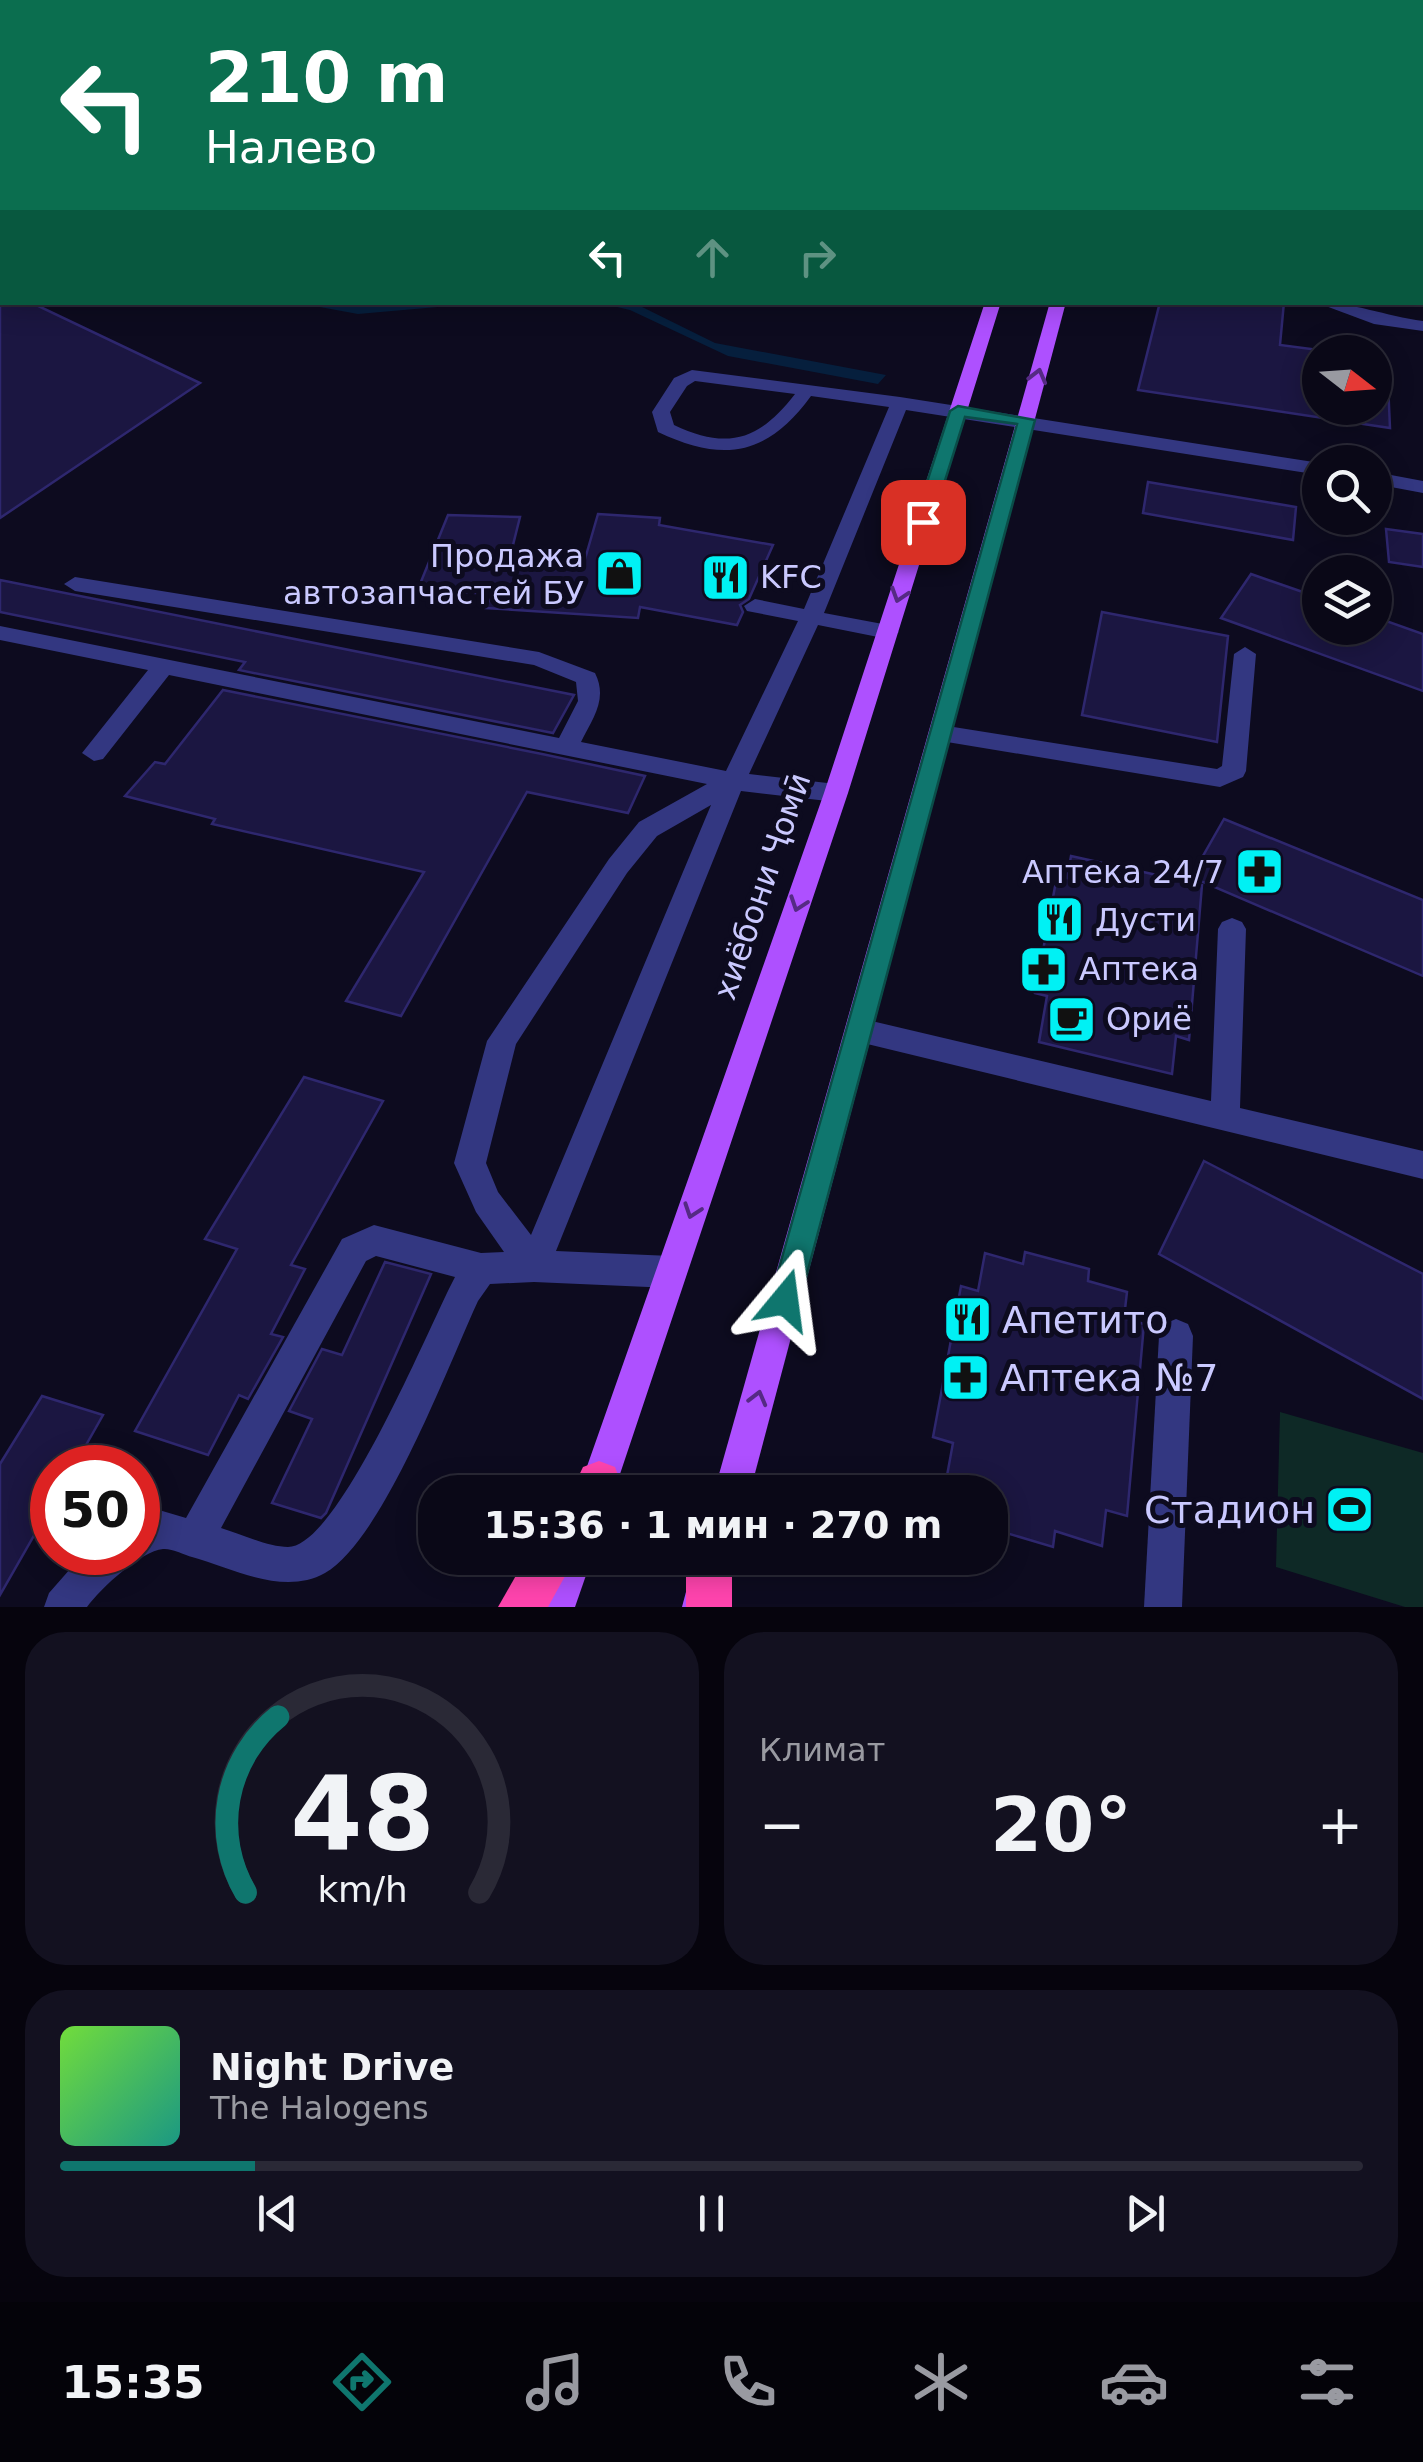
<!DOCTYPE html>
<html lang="ru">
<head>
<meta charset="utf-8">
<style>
  :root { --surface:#0a0817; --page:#131120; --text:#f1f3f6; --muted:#999aa1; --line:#2a2936; --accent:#0f766e }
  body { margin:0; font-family:"DejaVu Sans",sans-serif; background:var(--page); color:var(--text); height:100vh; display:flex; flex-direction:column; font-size:38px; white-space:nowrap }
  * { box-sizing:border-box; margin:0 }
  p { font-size:32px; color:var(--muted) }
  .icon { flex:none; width:55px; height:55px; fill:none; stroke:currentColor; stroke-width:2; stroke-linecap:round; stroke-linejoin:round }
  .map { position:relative; height:1607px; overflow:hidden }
  .sheet { display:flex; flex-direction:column; gap:25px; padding:25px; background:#06040d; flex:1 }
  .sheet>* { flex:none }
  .guide { position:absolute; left:0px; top:0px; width:1425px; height:305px; box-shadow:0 5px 25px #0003,0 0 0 2px var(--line); background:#0b6e4f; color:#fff; overflow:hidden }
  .needle { width:65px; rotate:107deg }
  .controls { position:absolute; left:1302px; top:335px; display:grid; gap:20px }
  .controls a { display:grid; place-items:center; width:90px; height:90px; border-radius:50%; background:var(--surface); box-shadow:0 5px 25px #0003,0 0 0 2px var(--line); font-size:50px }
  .speed { position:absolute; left:30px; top:1445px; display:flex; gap:20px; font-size:50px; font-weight:700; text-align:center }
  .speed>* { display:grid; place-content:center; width:130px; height:130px; border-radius:50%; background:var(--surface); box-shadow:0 5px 25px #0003,0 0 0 2px var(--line); line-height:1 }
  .speed .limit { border:15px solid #d22; background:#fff; color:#111 }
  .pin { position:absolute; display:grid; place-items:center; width:85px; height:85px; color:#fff; margin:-42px; border-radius:20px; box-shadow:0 5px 15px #0006 }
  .me { position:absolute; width:110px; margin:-55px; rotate:16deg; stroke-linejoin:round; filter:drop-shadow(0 0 8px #0008) }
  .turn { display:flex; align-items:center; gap:35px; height:210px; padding:0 40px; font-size:45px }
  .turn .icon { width:130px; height:130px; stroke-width:2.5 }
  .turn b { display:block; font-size:70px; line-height:85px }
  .lanes { display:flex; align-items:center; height:95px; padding:0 40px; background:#0003; justify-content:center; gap:50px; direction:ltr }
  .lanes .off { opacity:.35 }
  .big { font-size:75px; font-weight:800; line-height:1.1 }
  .sheet .tile { flex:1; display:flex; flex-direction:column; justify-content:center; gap:15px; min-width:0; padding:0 35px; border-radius:40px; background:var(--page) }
  .sheet .dial { align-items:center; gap:0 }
  .dial svg { height:260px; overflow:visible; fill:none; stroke:var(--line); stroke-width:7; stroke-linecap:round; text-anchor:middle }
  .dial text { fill:var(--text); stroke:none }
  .song { display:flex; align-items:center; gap:30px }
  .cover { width:120px; height:120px; border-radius:15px; background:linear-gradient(135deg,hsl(100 70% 55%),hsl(170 70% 35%)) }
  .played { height:10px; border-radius:5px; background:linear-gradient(90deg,var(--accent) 15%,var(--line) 15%) }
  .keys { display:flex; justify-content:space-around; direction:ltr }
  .heat { display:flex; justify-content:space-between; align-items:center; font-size:55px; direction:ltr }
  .sheet .tiles { flex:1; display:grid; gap:25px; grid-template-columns:1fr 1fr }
  .tile:last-child { grid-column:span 2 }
  .trip { position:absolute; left:418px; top:1475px; width:590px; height:100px; border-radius:40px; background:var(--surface); box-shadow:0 5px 25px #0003,0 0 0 2px var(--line); font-weight:800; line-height:100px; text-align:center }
  .tab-bar { display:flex; height:160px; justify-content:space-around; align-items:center; background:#040309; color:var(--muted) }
  .tab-bar .icon { width:70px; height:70px }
  .tab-bar .active { color:var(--accent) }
  .tab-bar b { font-size:45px; color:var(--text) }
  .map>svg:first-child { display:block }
</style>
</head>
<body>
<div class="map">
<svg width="1423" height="1607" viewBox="0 0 1423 1607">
  <rect width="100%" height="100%" fill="#0d0b1f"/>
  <polygon fill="#0e2926" points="1280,1412 1423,1453 1423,1607 1405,1607 1276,1567"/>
  <g fill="#061f3d">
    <polygon points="632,302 715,343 886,375 878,384 728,356 630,310 600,303 525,303"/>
    <polygon points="298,303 483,303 358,314"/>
  </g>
  <g fill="#1b1641" stroke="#2e276e" stroke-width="2.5">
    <polygon points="0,302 30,302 200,383 0,518"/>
    <polygon points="1160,302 1284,302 1280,345 1334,352 1320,352 1320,408 1375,408 1375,358 1387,360 1390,428 1138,390"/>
    <polygon points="1148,482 1296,507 1293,540 1143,513"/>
    <polygon points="598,514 660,518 659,525 773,545 749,599 740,605 743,612 737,625 640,607 638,618 486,608 491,594 418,589 448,515 520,517 509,561 583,566"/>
    <polygon points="1386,529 1423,534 1423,567 1389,562"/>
    <polygon points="1251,574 1320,598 1320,628 1375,628 1375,617 1423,634 1423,691 1221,618"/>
    <polygon points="0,580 574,695 553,733 239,670 245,662 0,612"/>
    <polygon points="1102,612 1228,636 1217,742 1082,715"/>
    <polygon points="223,690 542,754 645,776 628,813 527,792 401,1016 346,1001 424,872 212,824 215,819 125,796 155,762 165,764"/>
    <polygon points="1224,819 1423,900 1423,976 1191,877"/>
    <polygon points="1071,856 1202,885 1189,1040 1176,1036 1172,1074 1039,1042 1047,996 1035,993 1057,876 1067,878"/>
    <polygon points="304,1077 383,1101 291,1265 305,1269 271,1334 283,1337 248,1399 239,1395 208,1455 135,1431 237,1249 205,1239"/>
    <polygon points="1204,1161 1423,1274 1423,1399 1159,1254"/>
    <polygon points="1025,1252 1089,1269 1088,1281 1127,1292 1124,1318 1144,1324 1127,1516 1106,1510 1102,1546 1055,1531 1053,1547 990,1528 990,1492 944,1492 953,1443 933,1437 961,1286 978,1291 985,1253 1023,1264"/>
    <polygon points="385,1262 431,1274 326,1513 321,1518 272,1503 312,1419 289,1411 322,1349 342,1355"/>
    <polygon points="42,1396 103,1415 73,1468 52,1468 52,1504 0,1595 0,1464"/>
  </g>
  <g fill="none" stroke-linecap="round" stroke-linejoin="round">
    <g stroke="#26b6a0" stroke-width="4" stroke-dasharray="2.5 4" stroke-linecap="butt">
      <polyline points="262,0 286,2"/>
      <polyline points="535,0 561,2"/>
      <polyline points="93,2 98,0"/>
      <polyline points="123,2 131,0"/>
      <polyline points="523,2 527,0"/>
    </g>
    <g fill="#333781" fill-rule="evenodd">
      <rect x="1422" y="128" width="1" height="8"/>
      <path d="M1315,302C1352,302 1386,316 1423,321V331L1374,324Z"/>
      <path d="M692,370L900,397L1320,463V475L906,410L824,613L888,625L899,632L888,639L818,625L749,774L836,784L848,793L836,802L741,791L556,1251L671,1256L683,1261L687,1272L683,1283L671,1288L534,1282L490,1284L478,1301C448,1366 383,1540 325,1573C284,1596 234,1569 192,1557C185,1555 171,1548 163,1549C141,1551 101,1588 87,1607H44L49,1593L85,1552H138V1521L159,1510L186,1518L342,1239L374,1225L481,1253L504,1252L476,1212L454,1163L487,1041L609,859L639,822L707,784L169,675L103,759L94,761L82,753L148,670L0,640V626L559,738L578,701L576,682L534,665L75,591L64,584L75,577L539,652L595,673C608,699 593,718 581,742L726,771L798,621L747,611L744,606L755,599L804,609L889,407L811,396C767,456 724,463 658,432L652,412L674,378ZM695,381L795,394C759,441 727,450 674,425L670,412L687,386ZM711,805L531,1235L498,1192L486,1163L516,1044L627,873L657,836ZM376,1256L455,1277C430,1324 339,1547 288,1547C268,1547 241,1534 221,1528L366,1261Z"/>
      <polygon points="1375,472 1423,481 1423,493 1375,484"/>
      <polygon points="1245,647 1256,654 1246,771 1243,777 1220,787 941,741 929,733 941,725 1217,769 1222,766 1234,654"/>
      <polygon points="1232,918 1242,922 1246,929 1240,1108 1423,1151 1423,1179 859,1042 849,1038 845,1030 849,1022 859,1018 1211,1101 1218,929 1222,922"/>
      <polygon points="1176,1319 1188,1324 1193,1336 1182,1607 1144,1607 1159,1336 1164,1324"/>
    </g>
    <g fill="#ae50ff" fill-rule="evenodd">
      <polygon points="985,302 1001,302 848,793 614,1492 578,1492 824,793"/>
      <polygon points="1050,302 1066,302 750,1492 714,1492"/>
      <polygon points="554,1558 592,1558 575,1607 537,1607"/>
      <polygon points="695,1558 733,1558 720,1607 682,1607"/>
    </g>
    <g fill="#ff44ae" fill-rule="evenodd">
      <polygon points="599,1461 615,1467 621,1483 617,1492 571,1492 583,1467"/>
      <polygon points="526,1558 575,1558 548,1607 498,1607"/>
      <polygon points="698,1558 725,1560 732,1576 732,1607 686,1607 686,1576"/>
    </g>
  </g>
  <defs><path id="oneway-chevron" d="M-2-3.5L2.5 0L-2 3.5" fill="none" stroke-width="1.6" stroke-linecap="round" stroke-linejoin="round" transform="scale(2.5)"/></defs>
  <g stroke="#552a84">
    <use href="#oneway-chevron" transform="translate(1038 376) rotate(-75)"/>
    <use href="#oneway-chevron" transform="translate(899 595) rotate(108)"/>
    <use href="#oneway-chevron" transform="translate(798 904) rotate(109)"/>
    <use href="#oneway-chevron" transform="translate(692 1211) rotate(109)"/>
    <use href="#oneway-chevron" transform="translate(758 1398) rotate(-75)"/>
  </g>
  <polygon fill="#0f766e" stroke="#0a4d48" stroke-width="2.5" points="958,406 1035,420 800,1300 796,1310 785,1315 774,1310 770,1300 1017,424 965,417 932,522 916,525 914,522 950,411"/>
  <defs>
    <symbol id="shop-square" viewBox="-11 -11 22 22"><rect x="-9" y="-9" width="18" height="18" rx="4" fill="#00f1f4" stroke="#0d0b1f"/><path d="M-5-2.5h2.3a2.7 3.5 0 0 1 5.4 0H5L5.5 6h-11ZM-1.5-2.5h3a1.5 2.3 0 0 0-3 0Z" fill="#111"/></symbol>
    <symbol id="restaurant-square" viewBox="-11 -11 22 22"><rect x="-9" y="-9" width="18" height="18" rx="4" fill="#00f1f4" stroke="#0d0b1f"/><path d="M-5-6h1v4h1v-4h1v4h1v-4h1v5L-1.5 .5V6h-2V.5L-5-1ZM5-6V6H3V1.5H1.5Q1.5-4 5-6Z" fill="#111"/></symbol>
    <symbol id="pharmacy-square" viewBox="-11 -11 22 22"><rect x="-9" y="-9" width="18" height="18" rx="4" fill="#00f1f4" stroke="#0d0b1f"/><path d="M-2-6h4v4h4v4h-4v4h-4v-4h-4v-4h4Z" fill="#111"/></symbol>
    <symbol id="cafe-square" viewBox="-11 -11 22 22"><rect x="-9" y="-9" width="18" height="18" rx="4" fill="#00f1f4" stroke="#0d0b1f"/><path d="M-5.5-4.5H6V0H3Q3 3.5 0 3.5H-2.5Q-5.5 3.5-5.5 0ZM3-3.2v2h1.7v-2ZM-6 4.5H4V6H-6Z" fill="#111"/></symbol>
    <symbol id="stadium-square" viewBox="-11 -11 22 22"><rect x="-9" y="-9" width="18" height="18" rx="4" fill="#00f1f4" stroke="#0d0b1f"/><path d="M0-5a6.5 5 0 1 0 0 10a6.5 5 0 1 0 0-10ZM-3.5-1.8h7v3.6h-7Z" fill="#111"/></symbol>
  </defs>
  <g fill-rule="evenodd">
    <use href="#shop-square" x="592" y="546" width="55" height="55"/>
    <use href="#restaurant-square" x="698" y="550" width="55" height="55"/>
    <use href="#pharmacy-square" x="1232" y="844" width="55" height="55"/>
    <use href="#restaurant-square" x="1032" y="892" width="55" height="55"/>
    <use href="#pharmacy-square" x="1016" y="942" width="55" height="55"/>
    <use href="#cafe-square" x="1044" y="992" width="55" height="55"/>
    <use href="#restaurant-square" x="940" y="1292" width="55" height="55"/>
    <use href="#pharmacy-square" x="938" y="1350" width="55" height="55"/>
    <use href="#stadium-square" x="1322" y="1482" width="55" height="55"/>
  </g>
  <g text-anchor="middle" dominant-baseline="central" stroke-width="10" stroke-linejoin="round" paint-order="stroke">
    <g font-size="32" fill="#cac9ff" stroke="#0d0b1f" text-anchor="start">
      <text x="584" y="556" text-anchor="end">Продажа<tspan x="584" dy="37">автозапчастей БУ</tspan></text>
      <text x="760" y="577">KFC</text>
      <text x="1224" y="872" text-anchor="end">Аптека 24/7</text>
      <text x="1095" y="920">Дусти</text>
      <text x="1079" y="969">Аптека</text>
      <text x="1106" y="1019">Ориё</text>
    </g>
    <g font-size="32" fill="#cac9ff" stroke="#0d0b1f">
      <text transform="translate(762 886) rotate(-71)">хиёбони Ҷомӣ</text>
    </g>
    <g font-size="38" fill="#cac9ff" stroke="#0d0b1f" text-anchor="start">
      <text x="1002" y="1320">Апетито</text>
      <text x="1000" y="1378">Аптека №7</text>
      <text x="1315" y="1510" text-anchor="end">Стадион</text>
    </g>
  </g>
</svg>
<div class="controls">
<a><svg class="needle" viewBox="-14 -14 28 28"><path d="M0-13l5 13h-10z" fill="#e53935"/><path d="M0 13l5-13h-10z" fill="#999aa1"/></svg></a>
<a><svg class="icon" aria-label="search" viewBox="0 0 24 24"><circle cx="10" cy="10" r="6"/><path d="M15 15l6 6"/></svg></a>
<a><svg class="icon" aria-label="layers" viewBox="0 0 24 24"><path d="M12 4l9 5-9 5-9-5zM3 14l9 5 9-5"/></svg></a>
</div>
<div class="speed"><div class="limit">50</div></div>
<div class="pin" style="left:923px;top:522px;background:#d93025"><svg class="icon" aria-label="arrive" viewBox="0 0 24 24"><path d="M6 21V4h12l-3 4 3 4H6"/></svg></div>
<svg class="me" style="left:785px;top:1300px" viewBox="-20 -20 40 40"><path d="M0-17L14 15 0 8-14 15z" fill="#0f766e" stroke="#fff" stroke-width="4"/></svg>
<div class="trip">15:36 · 1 мин · 270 m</div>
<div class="guide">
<div class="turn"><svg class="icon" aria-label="left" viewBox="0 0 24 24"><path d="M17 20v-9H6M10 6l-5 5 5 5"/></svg><div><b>210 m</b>Налево</div></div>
<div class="lanes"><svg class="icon" aria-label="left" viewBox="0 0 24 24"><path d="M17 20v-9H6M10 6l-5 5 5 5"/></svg><svg class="icon off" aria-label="ahead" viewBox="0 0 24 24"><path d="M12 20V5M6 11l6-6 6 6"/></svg><svg class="icon off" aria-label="right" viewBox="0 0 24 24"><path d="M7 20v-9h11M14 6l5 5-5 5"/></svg></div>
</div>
</div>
<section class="sheet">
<div class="tiles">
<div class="tile dial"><svg viewBox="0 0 100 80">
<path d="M14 69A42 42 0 1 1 86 69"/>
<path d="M14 69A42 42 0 0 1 24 15" stroke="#0f766e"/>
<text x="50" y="56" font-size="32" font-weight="700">48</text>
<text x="50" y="72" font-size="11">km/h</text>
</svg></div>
<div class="tile"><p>Климат</p>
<div class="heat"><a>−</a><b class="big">20°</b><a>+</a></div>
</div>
<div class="tile">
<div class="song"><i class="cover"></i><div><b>Night Drive</b><p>The Halogens</p></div></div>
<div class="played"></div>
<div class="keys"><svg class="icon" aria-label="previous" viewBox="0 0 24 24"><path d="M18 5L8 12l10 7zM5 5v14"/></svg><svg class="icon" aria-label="pause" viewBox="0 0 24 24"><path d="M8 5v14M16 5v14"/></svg><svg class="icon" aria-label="next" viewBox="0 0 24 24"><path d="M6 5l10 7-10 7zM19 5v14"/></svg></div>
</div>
</div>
</section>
<nav class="tab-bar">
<b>15:35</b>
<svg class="icon active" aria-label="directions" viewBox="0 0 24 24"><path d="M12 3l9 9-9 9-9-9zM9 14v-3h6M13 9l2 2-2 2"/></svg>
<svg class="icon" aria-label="music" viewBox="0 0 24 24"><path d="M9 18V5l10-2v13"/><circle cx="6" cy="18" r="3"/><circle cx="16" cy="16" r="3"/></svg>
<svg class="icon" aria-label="phone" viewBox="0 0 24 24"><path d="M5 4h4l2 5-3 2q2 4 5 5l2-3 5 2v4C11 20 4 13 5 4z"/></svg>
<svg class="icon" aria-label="climate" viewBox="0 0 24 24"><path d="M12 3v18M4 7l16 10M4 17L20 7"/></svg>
<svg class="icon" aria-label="car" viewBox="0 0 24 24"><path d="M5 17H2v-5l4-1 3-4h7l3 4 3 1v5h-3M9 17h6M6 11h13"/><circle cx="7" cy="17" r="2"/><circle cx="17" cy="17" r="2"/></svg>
<svg class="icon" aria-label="filters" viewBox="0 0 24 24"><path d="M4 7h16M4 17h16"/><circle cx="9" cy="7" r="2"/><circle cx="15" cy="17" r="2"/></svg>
</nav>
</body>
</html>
